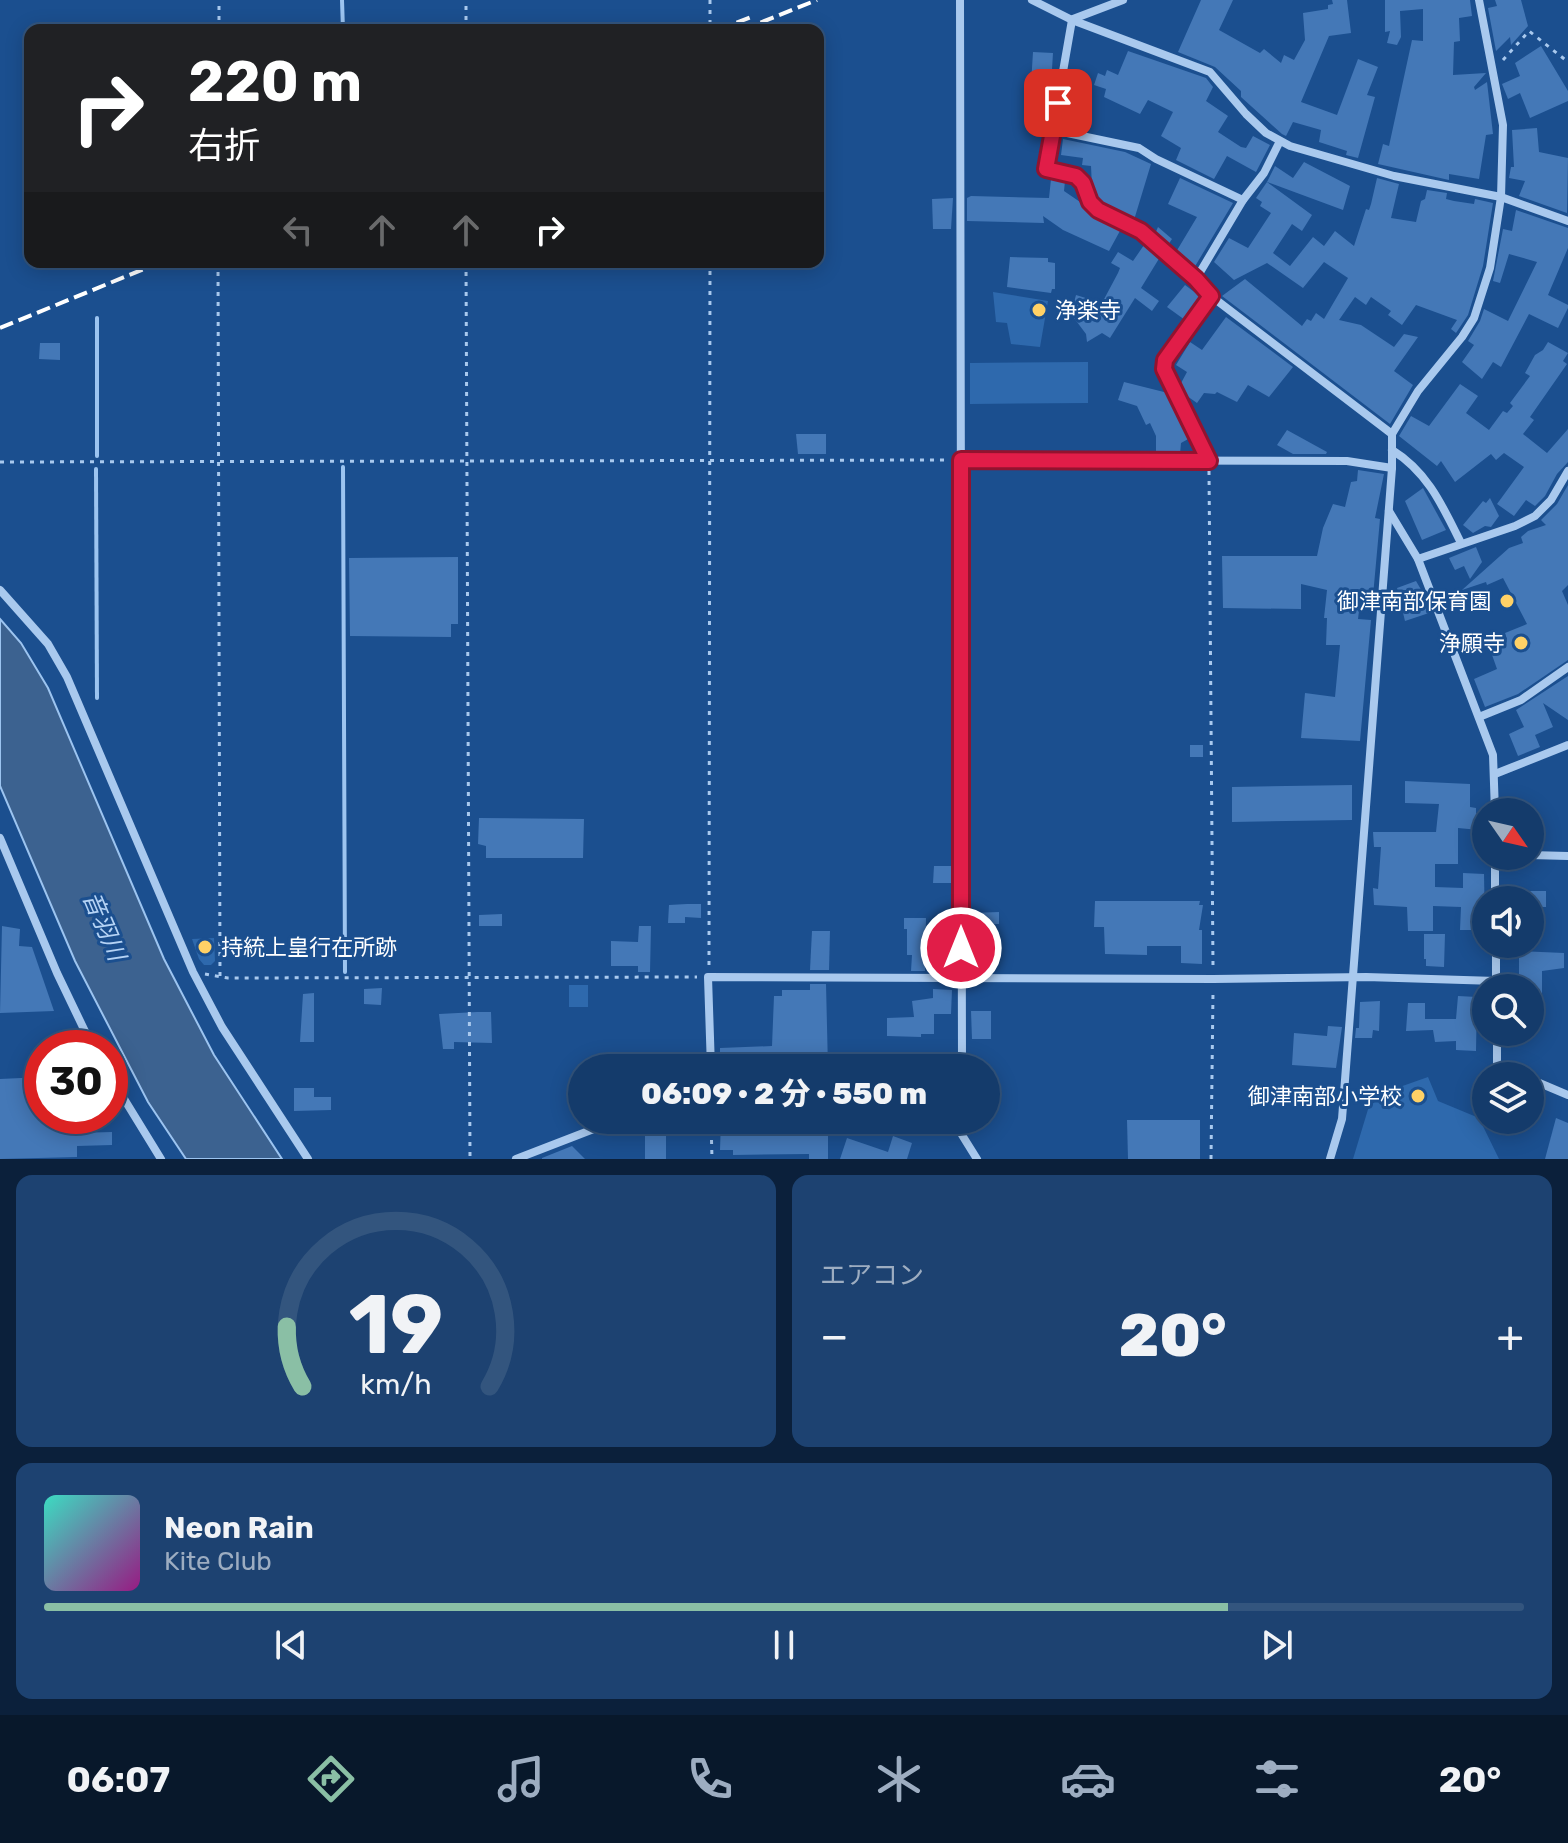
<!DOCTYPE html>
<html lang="ja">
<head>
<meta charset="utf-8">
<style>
  :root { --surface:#143b6b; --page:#1d4271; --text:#f1f3f6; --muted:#9dadc1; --line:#33557e; --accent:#8abfa5 }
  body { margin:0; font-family:Rubik,"Noto Sans JP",sans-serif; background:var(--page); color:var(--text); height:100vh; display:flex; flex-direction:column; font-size:30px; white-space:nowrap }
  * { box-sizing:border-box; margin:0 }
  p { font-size:26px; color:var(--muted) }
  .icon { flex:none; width:44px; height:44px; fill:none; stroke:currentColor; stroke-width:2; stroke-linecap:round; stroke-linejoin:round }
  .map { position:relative; height:1159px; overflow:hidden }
  .details { display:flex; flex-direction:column; gap:16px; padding:16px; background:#0b203b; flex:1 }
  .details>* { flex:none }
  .guide { position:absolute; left:24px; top:24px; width:800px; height:244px; border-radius:16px; box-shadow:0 4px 20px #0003,0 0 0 2px var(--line); background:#202124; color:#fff; overflow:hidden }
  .needle { width:52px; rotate:124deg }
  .buttons { position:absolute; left:1472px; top:798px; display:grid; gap:16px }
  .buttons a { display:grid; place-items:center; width:72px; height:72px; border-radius:50%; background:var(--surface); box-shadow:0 4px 20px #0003,0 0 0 2px var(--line); font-size:40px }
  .speed { position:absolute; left:24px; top:1030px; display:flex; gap:16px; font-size:40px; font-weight:700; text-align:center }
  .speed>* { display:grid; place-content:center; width:104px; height:104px; border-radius:50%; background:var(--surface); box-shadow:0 4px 20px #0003,0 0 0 2px var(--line); line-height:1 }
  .speed .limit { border:12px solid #d22; background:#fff; color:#111 }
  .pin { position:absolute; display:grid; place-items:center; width:68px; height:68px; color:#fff; margin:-34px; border-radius:16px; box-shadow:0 4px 12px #0006 }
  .me { position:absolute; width:88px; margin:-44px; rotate:0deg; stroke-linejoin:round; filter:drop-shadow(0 0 6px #0008) }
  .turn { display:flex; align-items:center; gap:28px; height:168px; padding:0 32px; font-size:36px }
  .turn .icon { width:104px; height:104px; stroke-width:2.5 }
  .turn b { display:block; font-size:56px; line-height:68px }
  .lanes { display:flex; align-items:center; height:76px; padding:0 32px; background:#0003; justify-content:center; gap:40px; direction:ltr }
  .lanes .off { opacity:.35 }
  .big { font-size:60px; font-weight:800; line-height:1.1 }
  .details .card { flex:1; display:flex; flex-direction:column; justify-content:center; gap:12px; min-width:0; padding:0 28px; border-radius:16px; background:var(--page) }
  .details .dial { align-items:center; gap:0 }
  .dial svg { height:208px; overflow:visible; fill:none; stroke:var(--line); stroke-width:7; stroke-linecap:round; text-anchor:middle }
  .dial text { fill:var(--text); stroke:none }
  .song { display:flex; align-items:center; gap:24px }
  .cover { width:96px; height:96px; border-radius:12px; background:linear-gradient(135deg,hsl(170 70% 55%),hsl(310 70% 35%)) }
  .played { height:8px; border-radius:4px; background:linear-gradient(90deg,var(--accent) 80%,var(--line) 80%) }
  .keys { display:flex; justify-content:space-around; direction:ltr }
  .heat { display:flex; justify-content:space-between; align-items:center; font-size:44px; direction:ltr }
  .details .tiles { flex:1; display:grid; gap:16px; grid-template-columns:1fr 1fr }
  .card:last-child { grid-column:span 2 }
  .trip { position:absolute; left:568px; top:1054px; width:432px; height:80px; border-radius:40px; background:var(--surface); box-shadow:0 4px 20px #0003,0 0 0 2px var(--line); font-weight:800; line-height:80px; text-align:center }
  .tab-bar { display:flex; height:128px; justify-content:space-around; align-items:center; background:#08182b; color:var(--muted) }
  .tab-bar .icon { width:56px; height:56px }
  .tab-bar .selected { color:var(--accent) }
  .tab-bar b { font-size:36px; color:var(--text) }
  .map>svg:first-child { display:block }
</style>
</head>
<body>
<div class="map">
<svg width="1568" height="1159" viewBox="0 0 1568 1159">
  <rect width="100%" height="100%" fill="#1b4f8f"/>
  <g fill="#2e69ad">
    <polygon points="993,292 1048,301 1040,347 1011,344 1007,323 996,322"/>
    <polygon points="1088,362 1088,403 970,404 970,363"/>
    <polygon points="214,938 215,961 211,965 204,965 199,959 192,939"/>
    <rect x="569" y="985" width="19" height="22"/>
    <polygon points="703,1064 703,1068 591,1068 591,1065"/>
    <polygon points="1428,1077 1438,1101 1479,1118 1499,1159 1353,1159 1369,1106 1394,1089"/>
  </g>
  <polygon fill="#3c6290" stroke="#9cc4f0" stroke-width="2" points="0,619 21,643 48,688 164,959 214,1055 282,1159 186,1159 148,1102 75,961 0,786"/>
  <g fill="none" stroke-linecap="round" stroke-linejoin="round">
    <g stroke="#9cc4f0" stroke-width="4">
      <polyline points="342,0 343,30"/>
      <polyline points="97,318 97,456"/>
      <polyline points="343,467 345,972"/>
      <polyline points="96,469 97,698"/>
    </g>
  </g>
  <g fill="#4478b7">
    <polygon points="1201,0 1233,0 1219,30 1260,53 1264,49 1281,63 1284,55 1294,60 1305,40 1303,13 1328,9 1328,5 1333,4 1332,0 1347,0 1351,33 1329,36 1301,102 1337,115 1358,59 1378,67 1367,95 1375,97 1358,158 1346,155 1347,151 1319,142 1321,130 1293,122 1286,136 1282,134 1241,97 1241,91 1215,67 1178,52"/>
    <polygon points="1385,0 1470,0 1472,16 1459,18 1460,41 1454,42 1453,75 1486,73 1474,87 1475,90 1487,82 1493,134 1486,135 1479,179 1449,174 1449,180 1378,164 1383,144 1389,146 1412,40 1423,41 1423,9 1400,11 1401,37 1397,45 1387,43 1390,31 1385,32"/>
    <polygon points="1495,0 1521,0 1528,26 1511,45 1510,37 1496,51 1488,8 1497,6"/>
    <polygon points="1541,46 1568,91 1568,101 1530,118 1520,93 1508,99 1502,84 1520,76 1515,63"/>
    <polygon points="1128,51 1206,78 1213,87 1206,101 1228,116 1218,132 1241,147 1246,148 1253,136 1270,145 1256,172 1227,156 1214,179 1176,160 1181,148 1161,136 1173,112 1148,100 1140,114 1104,97 1106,89 1094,85 1098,73 1105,76 1107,70 1118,75"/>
    <polygon points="1033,52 1053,53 1050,102 1026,102 1026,84 1031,84"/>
    <polygon points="1537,128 1539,152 1568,158 1567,213 1519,196 1525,181 1509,178 1511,167 1514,167 1512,130"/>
    <polygon points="1063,139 1125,152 1151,164 1134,220 1102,204 1096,198 1092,187 1091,166 1082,165 1083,158 1061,155"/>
    <polygon points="1304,162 1350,186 1343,210 1267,182 1275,166 1293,178"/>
    <polygon points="1180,178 1233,203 1194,268 1176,252 1197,217 1168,204"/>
    <polygon points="1377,178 1399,184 1391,218 1416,222 1421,201 1425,199 1427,190 1447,193 1446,199 1454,201 1474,204 1475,199 1493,203 1483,266 1468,315 1456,333 1451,329 1457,320 1416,305 1402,325 1388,315 1391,311 1371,297 1366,305 1355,297 1339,320 1361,325 1394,347 1404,334 1418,337 1394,371 1413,385 1390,424 1222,296 1245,279 1302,326 1307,319 1311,321 1316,313 1324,319 1348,278 1324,262 1303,288 1267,263 1234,280 1214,262 1229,238 1248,248 1271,213 1260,206 1262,202 1256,198 1267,182 1312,215 1302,231 1292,224 1273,253 1290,266 1313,237 1324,246 1335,231 1354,246 1366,209 1369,210 1371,204"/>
    <polygon points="1051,179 1065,181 1064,191 1083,204 1094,216 1121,229 1109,251 1063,230 1043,216 1044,223 967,221 967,198 971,196 1049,198"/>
    <polygon points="953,198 951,229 933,229 932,199"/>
    <polygon points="1516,210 1568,228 1568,248 1548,295 1568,305 1568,308 1558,328 1529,314 1501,367 1493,362 1482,379 1462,362 1474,345 1468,341 1480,321 1484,309 1508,321 1537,262 1509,254 1500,283 1493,281 1503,229 1512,231"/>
    <polygon points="1158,227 1172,239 1168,245 1155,234"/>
    <polygon points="1144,245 1160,257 1141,288 1159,301 1152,311 1135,298 1110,338 1102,333 1087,342 1086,334 1071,314 1076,295 1102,303 1118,273 1120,268 1111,263 1118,252 1133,261"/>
    <polygon points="1010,257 1048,258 1048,262 1055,263 1055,289 1052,289 1051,293 1007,287"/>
    <polygon points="1185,285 1201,297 1185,320 1167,307"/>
    <polygon points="1226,317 1293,367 1269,397 1248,385 1237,402 1217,392 1215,394 1204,393 1197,403 1187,396 1186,398 1180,385 1187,372 1176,365 1190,342 1202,350"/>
    <polygon points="1548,342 1568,353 1563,361 1567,364 1530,417 1534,420 1523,434 1547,453 1568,429 1568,462 1557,474 1545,496 1535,506 1526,500 1514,516 1497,504 1524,467 1504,453 1496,460 1491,454 1455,482 1441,461 1437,466 1399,436 1411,416 1429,426 1460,384 1478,396 1466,413 1489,430 1503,411 1507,413 1513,406 1510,403 1530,376 1525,373 1535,355 1543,350"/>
    <polygon points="40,343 60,343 60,360 39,359"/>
    <polygon points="1124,382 1168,393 1190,438 1181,443 1180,454 1156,454 1156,436 1150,423 1146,425 1137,406 1118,400"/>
    <polygon points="1287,430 1327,452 1326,454 1293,454 1277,445"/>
    <polygon points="796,434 826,434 826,454 798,454"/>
    <polygon points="1358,470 1384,474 1375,518 1380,519 1373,596 1361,595 1358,619 1371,620 1360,741 1301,738 1305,693 1335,697 1340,645 1326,645 1327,618 1324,618 1327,590 1301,584 1301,609 1223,608 1222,556 1317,556 1323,528 1333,504 1345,507 1351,482 1357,481"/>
    <polygon points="1568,485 1568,585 1562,591 1568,605 1568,660 1518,694 1485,707 1474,679 1497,669 1491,652 1500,645 1499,642 1507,639 1505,633 1527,624 1503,578 1487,585 1486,582 1462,590 1509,548 1523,543 1521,537 1528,531 1546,525 1541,520 1557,504"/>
    <polygon points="1423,488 1446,530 1422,540 1405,501"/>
    <polygon points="1490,498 1499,516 1491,527 1485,526 1473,533 1463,525 1483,501 1486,503"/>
    <polygon points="1476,547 1482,562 1470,579 1464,566 1455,570 1449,558"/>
    <polygon points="458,557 458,624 451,624 451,637 350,636 349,558"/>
    <polygon points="1416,581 1423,593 1421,594 1429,613 1405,621 1397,588"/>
    <polygon points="1568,676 1568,720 1543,703 1553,727 1535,735 1540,747 1518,756 1509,734 1524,727 1516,710"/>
    <rect x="1190" y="745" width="13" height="12"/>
    <polygon points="1405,781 1470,784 1470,807 1476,808 1476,813 1479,813 1479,830 1458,828 1458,864 1435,864 1435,887 1463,888 1463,873 1484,874 1485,930 1460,930 1461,907 1433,906 1433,931 1408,931 1407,907 1374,905 1373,888 1378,889 1381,847 1374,847 1373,832 1436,832 1439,804 1405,803"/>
    <polygon points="1352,785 1352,820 1232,822 1232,787"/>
    <polygon points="479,818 584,819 583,858 486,858 486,846 478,844"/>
    <polygon points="934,866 952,866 951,883 933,883"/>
    <rect x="1530" y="891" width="16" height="16"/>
    <polygon points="1095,901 1200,901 1199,905 1203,905 1199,930 1202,930 1202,964 1181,963 1181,946 1147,946 1147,955 1105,954 1104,927 1094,927"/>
    <polygon points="687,904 701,904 701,918 685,917 685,923 668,923 669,905"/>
    <polygon points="999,912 999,924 971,925 971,913"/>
    <polygon points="502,914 502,926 479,926 479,915"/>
    <polygon points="904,918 926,918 925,971 911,971 912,955 907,955 907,929 904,929"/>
    <polygon points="2,926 20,929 19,946 32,947 54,1011 0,1013"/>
    <polygon points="639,926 651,926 650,972 638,972 638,966 611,966 611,941 638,942"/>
    <polygon points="812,931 830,931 829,970 810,970"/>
    <polygon points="1424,934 1445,934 1444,967 1426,966 1426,959 1424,959"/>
    <polygon points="1519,951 1564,953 1564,968 1542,971 1542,1005 1530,1005 1530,988 1522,988 1522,978 1519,978"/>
    <polygon points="810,984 826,984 828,1068 720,1068 720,1048 772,1046 774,996 782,996 782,990 810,990"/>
    <polygon points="382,988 381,1005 364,1004 364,989"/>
    <polygon points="933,989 952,990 951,1014 934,1014 934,1034 921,1034 921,1037 887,1036 887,1018 914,1017 912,1001 933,998"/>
    <polygon points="314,993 314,1042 300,1042 303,994"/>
    <polygon points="1458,996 1477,997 1476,1051 1456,1050 1456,1041 1435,1042 1433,1030 1406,1031 1408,1003 1425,1003 1425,1019 1456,1019"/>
    <polygon points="1380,1001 1379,1031 1373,1030 1372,1038 1355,1038 1356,1028 1359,1028 1360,1002"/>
    <polygon points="971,1011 991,1011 991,1039 972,1039"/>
    <polygon points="477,1012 491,1012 492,1043 454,1042 454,1049 443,1049 439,1014"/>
    <polygon points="1328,1026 1342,1027 1336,1068 1292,1065 1294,1033 1327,1036"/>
    <polygon points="42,1077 42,1118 76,1117 76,1133 112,1132 112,1145 77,1146 77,1157 0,1159 0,1079"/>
    <polygon points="294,1088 314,1088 314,1097 331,1097 331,1110 294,1111"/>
    <polygon points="1556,1118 1568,1123 1568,1159 1545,1159"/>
    <polygon points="721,1120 828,1120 828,1159 809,1159 809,1154 733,1155 733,1150 720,1150"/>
    <polygon points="1127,1120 1200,1120 1200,1159 1128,1159"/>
    <rect x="645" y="1124" width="21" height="35"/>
    <polygon points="893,1136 912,1143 907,1159 840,1159 847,1138 888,1152"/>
    <polygon points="572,1146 585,1159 542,1159 542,1158"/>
  </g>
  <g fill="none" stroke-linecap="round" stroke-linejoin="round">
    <g stroke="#a9c9ee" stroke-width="3" stroke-dasharray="4 6" stroke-linecap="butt">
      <polyline points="710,0 710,30"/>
      <polyline points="219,30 219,0"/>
      <polyline points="466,30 466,0"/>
      <polyline points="1503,60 1529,31 1568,62"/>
      <polyline points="218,262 220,976"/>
      <polyline points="466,262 470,1159"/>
      <polyline points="0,462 949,460"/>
      <polyline points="1209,471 1213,967"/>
      <polyline points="709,965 710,262"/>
      <polyline points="205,974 228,978 697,977"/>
      <polyline points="711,1120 712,1159"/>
      <polyline points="1211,1159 1213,991"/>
    </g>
    <g stroke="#a9c9ee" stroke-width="8">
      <polyline points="960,0 962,1068"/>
      <polyline points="1032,0 1072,20 1210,72 1246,114 1266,133 1290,146 1394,176 1501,197 1568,221"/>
      <polyline points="1073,19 1123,0"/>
      <polyline points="1072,20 1046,169 1076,176 1083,183 1090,202 1098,210 1141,231 1196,279 1211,296 1392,434"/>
      <polyline points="1053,130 1139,148 1156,159 1243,200"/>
      <polyline points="1196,279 1243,200 1264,173 1280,141"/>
      <path d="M1392,450C1428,472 1443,507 1461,543"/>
      <polyline points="961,460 1347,461 1392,468"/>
      <polyline points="1209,461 1164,369 1165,360 1211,296"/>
      <polyline points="1389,511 1418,559 1493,755 1495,812"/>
      <polyline points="1418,559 1515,526 1535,516 1551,500 1568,471"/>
      <polyline points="0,590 48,644 67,677 193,972 222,1027 308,1159"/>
      <polyline points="1479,717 1521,700 1568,667"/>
      <polyline points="1495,774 1568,745"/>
      <polyline points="0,838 57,973 93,1048"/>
      <polyline points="1530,855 1568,856"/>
      <polyline points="1495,856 1495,900"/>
      <polyline points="1496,944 1496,988"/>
      <polyline points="1497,1032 1497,1066 1522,1076"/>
      <polyline points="711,1068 708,977 1213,979 1366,977 1496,981"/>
      <polyline points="110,1076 161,1159"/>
      <polyline points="1530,1079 1568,1095"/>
      <polyline points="962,1120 962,1135 977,1159"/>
      <polyline points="516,1159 617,1120"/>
      <polyline points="1330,1159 1342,1119 1392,468 1392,434 1418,391 1462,337 1474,318 1490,268 1501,197 1503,125 1479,0"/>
    </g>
    <g stroke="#fff" stroke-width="4" stroke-dasharray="14 6" stroke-linecap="butt">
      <polyline points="718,30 751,17"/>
      <polyline points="742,30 817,0"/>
      <polyline points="0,328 161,262"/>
    </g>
  </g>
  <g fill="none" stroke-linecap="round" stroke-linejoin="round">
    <defs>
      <polyline id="route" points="961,948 961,460 1209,461 1164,369 1165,360 1211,296 1196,279 1141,231 1098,210 1090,202 1083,183 1076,176 1046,169 1058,103"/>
    </defs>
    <use href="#route" stroke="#92132f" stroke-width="20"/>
    <use href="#route" stroke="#e11d48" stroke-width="14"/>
  </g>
  <g fill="#ffd166" stroke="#1b4f8f" stroke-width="3">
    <circle cx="1039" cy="310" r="8"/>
    <circle cx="1507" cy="601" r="8"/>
    <circle cx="1521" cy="643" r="8"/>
    <circle cx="205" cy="947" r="8"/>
    <circle cx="1418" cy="1096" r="8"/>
  </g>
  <g text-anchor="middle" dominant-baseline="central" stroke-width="6" stroke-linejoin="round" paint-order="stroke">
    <g font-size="22" fill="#fff" stroke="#1b4f8f" text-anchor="end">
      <text x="1055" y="310" text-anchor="start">浄楽寺</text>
      <text x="1491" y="601">御津南部保育園</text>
      <text x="1505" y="643">浄願寺</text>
      <text x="221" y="947" text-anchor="start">持統上皇行在所跡</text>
      <text x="1402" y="1096">御津南部小学校</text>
    </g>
    <g font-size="24" font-style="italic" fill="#b5d3f5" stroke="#1b4f8f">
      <text transform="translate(104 926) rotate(67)">音羽川</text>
    </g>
  </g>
</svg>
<div class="buttons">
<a><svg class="needle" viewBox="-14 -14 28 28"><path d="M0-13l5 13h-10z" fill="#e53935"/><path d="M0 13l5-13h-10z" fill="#9dadc1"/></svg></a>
<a><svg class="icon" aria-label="sound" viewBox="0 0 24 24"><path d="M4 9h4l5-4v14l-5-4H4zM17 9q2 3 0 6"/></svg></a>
<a><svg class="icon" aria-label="search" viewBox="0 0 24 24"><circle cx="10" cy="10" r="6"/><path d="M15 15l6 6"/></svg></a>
<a><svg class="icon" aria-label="layers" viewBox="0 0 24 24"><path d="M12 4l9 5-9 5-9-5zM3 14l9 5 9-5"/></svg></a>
</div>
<div class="speed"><div class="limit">30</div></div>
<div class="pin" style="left:1058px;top:103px;background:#d93025"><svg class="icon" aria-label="arrive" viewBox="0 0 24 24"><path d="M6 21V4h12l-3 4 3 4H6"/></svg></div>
<svg class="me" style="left:961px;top:948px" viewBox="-20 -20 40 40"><circle r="17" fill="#e11d48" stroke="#fff" stroke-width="3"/><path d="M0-11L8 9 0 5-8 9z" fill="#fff"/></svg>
<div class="trip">06:09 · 2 分 · 550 m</div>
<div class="guide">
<div class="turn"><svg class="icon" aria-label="right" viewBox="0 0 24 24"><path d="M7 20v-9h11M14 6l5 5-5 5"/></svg><div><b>220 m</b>右折</div></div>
<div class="lanes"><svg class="icon off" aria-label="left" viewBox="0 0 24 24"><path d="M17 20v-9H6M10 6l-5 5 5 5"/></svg><svg class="icon off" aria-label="ahead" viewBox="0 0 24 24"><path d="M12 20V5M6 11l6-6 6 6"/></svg><svg class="icon off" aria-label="ahead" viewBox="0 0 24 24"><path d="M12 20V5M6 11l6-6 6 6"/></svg><svg class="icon" aria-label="right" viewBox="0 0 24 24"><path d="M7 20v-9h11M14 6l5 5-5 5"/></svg></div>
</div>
</div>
<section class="details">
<div class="tiles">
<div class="card dial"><svg viewBox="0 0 100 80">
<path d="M14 69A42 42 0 1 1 86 69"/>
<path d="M14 69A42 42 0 0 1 8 46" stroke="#8abfa5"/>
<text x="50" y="56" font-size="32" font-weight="700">19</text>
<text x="50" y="72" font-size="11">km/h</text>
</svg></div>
<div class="card"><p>エアコン</p>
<div class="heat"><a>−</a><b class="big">20°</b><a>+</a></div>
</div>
<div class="card">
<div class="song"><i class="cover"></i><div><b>Neon Rain</b><p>Kite Club</p></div></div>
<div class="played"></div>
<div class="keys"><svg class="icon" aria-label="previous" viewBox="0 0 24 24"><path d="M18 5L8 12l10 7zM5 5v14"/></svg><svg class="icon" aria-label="pause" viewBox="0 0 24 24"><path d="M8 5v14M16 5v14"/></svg><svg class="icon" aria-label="next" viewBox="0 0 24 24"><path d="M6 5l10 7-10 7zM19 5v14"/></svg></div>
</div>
</div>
</section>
<nav class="tab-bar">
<b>06:07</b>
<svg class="icon selected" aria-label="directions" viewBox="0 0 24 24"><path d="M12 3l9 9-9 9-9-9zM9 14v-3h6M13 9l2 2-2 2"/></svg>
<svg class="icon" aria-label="music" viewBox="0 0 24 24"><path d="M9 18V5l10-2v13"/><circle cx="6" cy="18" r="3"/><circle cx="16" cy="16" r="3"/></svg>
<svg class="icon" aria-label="phone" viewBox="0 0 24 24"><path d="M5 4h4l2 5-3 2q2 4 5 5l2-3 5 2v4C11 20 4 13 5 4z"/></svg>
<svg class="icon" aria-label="climate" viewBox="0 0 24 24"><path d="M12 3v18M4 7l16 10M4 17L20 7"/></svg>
<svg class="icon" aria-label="car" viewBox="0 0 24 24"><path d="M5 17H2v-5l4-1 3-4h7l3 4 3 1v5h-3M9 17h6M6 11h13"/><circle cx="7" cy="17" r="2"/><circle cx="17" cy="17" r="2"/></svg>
<svg class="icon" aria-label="filters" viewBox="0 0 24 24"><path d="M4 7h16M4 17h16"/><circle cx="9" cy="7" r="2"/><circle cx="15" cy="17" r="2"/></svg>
<b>20°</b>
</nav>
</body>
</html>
